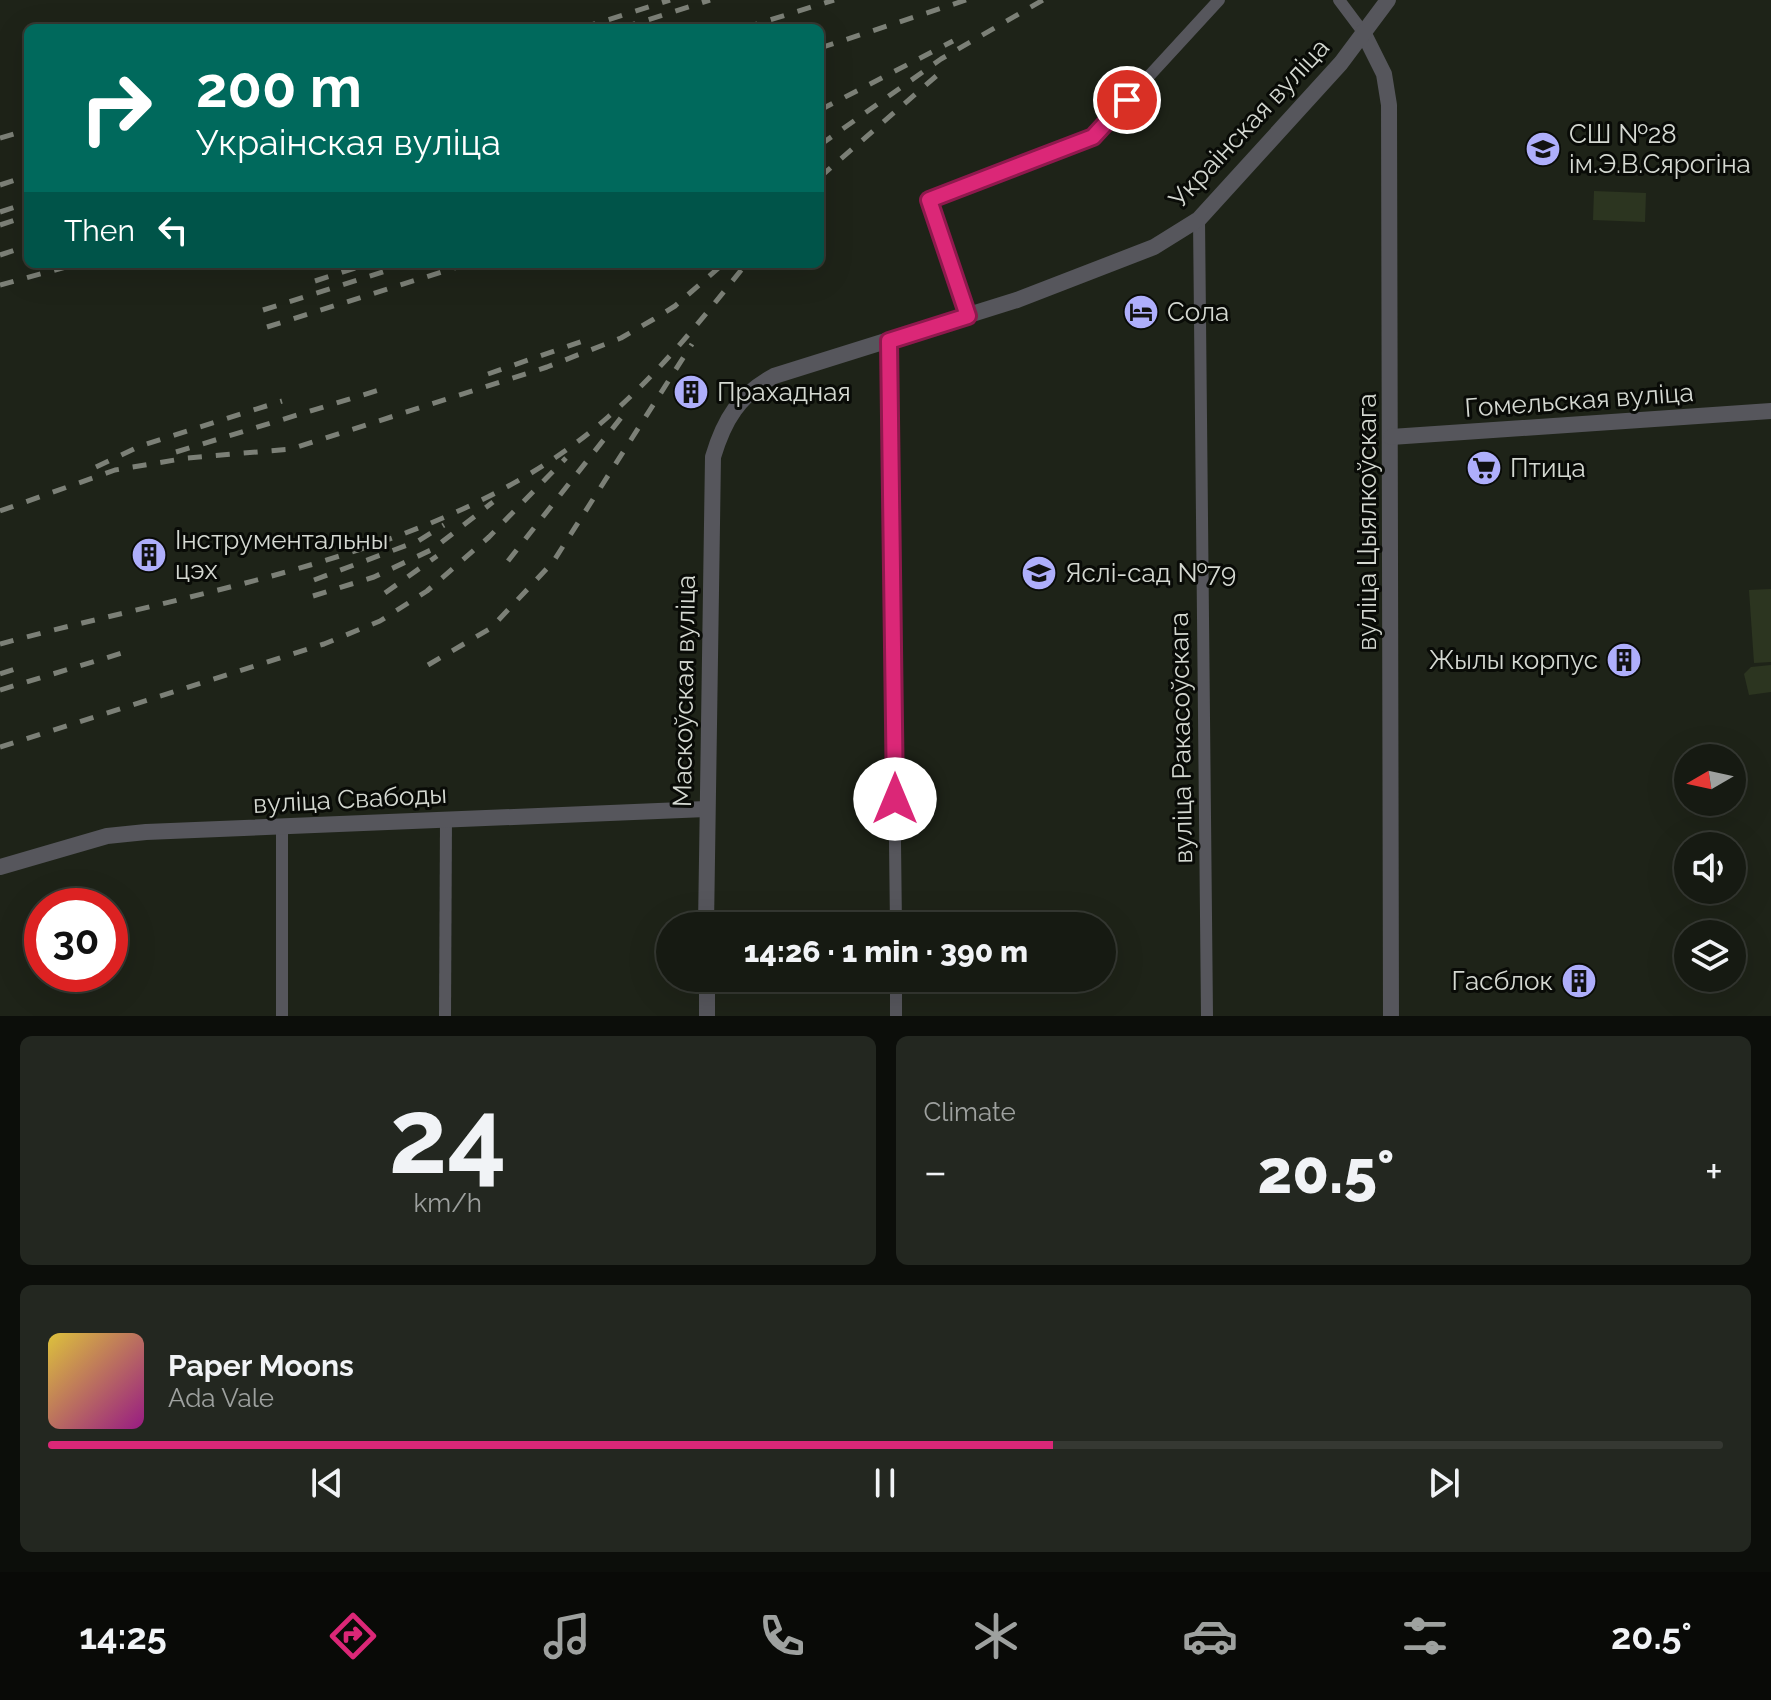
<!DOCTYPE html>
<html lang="en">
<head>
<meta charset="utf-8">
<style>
  :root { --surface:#161a12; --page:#232720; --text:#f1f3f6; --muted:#9ea19f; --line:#353832; --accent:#db2777 }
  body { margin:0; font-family:Raleway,sans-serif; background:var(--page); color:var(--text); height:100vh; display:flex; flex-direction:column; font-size:30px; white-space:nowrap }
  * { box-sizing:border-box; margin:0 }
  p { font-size:26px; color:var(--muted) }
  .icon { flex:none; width:44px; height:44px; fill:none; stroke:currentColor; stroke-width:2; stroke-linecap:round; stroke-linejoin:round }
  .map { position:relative; height:1016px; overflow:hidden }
  .details { display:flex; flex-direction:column; gap:20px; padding:20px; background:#0c0e0a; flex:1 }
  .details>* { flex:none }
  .top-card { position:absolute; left:24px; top:24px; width:800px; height:244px; border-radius:12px; box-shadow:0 8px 32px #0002,0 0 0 2px var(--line); background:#00695c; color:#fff; overflow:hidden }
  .needle { width:52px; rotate:261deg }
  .buttons { position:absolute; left:1674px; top:744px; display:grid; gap:16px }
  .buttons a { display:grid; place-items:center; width:72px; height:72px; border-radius:50%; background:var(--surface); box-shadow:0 8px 32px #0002,0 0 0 2px var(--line); font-size:40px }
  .speed { position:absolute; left:24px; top:888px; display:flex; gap:16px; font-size:40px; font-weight:700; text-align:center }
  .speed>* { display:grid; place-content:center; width:104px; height:104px; border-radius:50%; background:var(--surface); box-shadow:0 8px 32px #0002,0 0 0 2px var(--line); line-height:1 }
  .speed .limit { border:12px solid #d22; background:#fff; color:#111 }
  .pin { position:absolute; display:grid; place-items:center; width:68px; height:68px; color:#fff; margin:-34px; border:4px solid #fff; border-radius:50%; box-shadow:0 2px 8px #0007 }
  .me { position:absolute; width:88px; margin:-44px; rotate:0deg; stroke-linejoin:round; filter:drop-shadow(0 0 6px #0008) }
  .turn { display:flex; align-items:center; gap:28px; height:168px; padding:0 40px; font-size:36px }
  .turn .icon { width:104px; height:104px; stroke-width:2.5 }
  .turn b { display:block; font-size:56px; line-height:68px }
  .then { display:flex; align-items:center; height:76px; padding:0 40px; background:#0003; gap:16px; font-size:30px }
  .big { font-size:60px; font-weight:800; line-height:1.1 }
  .details .tile { flex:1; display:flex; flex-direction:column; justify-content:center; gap:12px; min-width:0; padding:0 28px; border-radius:12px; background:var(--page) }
  .details .dial { align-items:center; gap:0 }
  .dial b { font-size:104px; line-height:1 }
  .song { display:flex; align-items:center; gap:24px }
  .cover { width:96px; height:96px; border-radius:12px; background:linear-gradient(135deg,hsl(50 70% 55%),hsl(310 70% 35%)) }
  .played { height:8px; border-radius:4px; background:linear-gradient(90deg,var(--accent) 60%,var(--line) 60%) }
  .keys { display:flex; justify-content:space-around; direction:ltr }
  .heat { display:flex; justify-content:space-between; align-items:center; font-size:44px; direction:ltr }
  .details .tiles { flex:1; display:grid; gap:20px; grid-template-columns:1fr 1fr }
  .tile:last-child { grid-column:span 2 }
  .trip { position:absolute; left:656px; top:912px; width:460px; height:80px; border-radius:40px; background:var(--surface); box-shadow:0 8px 32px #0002,0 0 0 2px var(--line); font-weight:800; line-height:80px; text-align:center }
  .menu { display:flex; height:128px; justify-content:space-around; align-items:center; background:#090a07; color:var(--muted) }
  .menu .icon { width:56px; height:56px }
  .menu .current { color:var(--accent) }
  .menu b { font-size:36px; color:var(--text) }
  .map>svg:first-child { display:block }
</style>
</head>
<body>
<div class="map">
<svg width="1771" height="1016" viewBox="0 0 1771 1016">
  <rect width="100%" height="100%" fill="#1e2318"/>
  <g fill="#2c3520">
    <polygon points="1594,191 1646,193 1645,222 1593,220"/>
    <polygon points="1771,589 1771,662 1754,663 1749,590"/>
    <polygon points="1771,665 1771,692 1749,695 1744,674 1751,667"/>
  </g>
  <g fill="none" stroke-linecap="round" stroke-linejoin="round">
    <g stroke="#56565c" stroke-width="12">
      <polyline points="1339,0 1363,32"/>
      <polyline points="1199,219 1207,1016"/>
      <polyline points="968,316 929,200 1093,137 1219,0"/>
      <polyline points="889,341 896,926"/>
      <polyline points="896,978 896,1016"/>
      <polyline points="282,1016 282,826"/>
      <polyline points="445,1016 446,819"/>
    </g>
    <g stroke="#56565c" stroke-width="16">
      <polyline points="1363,32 1384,74 1389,105 1391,1016"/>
      <polyline points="1391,437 1771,411"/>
      <polyline points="0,867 107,836 146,832 706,809"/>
      <path d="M706,926L713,457C724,420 739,395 774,376L1017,300L1154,247L1199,219L1341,63L1388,0"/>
      <polyline points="707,978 707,1016"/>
    </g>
    <g stroke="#7c8077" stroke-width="5" stroke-dasharray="14 14" stroke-linecap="butt">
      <polyline points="582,28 670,0"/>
      <polyline points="622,28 710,0"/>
      <polyline points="744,28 834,0"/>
      <polyline points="820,48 966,0"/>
      <polyline points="820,110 953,41"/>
      <polyline points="0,138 28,130"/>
      <polyline points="820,145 941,59 1043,0"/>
      <polyline points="820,177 942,71"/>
      <polyline points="0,185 28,176"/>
      <polyline points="0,212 28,203"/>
      <polyline points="0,225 28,216"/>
      <polyline points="0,255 28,246"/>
      <polyline points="315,281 368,264"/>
      <polyline points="0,285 77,264"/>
      <polyline points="263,310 408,264"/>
      <polyline points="267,327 467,264"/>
      <polyline points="488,374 583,341"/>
      <polyline points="176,452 389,387"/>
      <polyline points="96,467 140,446 282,401"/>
      <polyline points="0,511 115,470 187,458 291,449 547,367 621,338 654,319 675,306 723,264"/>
      <polyline points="508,561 624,414"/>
      <polyline points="314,580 418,541 444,525"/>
      <polyline points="385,593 437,556"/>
      <polyline points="313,596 374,577 433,549 493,502"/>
      <path d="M0,644C197,590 451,556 608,417C660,372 703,318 746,264"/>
      <polyline points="428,665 491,628 553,562 692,344"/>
      <polyline points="0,674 15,669"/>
      <polyline points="0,690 132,650"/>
      <polyline points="0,747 324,644 380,621 427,591 489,537 566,458"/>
    </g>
  </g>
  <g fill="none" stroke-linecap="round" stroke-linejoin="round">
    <defs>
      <polyline id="route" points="895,799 889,341 968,316 929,200 1093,137 1127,100"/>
    </defs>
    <use href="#route" stroke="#8e194d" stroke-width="20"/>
    <use href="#route" stroke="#db2777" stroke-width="14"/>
  </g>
  <defs>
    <symbol id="school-disc" viewBox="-11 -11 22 22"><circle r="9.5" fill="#aeaefb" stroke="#090b07"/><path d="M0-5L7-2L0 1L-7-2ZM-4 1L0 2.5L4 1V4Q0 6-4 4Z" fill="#111"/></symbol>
    <symbol id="hotel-disc" viewBox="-11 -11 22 22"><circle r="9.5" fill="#aeaefb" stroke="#090b07"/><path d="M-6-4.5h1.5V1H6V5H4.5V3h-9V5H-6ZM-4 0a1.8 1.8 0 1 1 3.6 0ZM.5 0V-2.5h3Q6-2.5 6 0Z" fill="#111"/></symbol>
    <symbol id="building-disc" viewBox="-11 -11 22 22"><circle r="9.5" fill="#aeaefb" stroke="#090b07"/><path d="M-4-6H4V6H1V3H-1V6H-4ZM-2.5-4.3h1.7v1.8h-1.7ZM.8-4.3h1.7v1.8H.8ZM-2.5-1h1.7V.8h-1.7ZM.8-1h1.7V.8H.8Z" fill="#111"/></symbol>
    <symbol id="supermarket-disc" viewBox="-11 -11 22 22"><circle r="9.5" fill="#aeaefb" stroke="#090b07"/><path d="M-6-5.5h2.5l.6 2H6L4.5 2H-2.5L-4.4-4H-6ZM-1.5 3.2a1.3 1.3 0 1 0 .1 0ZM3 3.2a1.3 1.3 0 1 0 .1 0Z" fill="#111"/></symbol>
  </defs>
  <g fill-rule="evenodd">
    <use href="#school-disc" x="1523" y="129" width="40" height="40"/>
    <use href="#hotel-disc" x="1121" y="292" width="40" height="40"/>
    <use href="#building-disc" x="671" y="372" width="40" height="40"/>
    <use href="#supermarket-disc" x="1464" y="448" width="40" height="40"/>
    <use href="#building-disc" x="129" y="535" width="40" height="40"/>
    <use href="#school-disc" x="1019" y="553" width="40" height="40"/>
    <use href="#building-disc" x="1604" y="640" width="40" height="40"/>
    <use href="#building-disc" x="1559" y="961" width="40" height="40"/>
  </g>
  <g text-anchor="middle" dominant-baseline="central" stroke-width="6" stroke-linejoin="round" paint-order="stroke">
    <g font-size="26" fill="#d4d8d1" stroke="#090b07">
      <text transform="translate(1249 123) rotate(-47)">Украінская вуліца</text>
      <text transform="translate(1579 400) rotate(-4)">Гомельская вуліца</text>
      <text transform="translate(1367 522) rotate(-90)">вуліца Цыялкоўскага</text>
      <text transform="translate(684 691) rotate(-89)">Маскоўская вуліца</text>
      <text transform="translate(1181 738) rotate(-91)">вуліца Ракасоўскага</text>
      <text transform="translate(350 799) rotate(-3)">вуліца Свабоды</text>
    </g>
    <g font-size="26" fill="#d4d8d1" stroke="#090b07" text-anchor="start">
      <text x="1569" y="134">СШ №28<tspan x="1569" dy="30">ім.Э.В.Сярогіна</tspan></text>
      <text x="1167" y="312">Сола</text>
      <text x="717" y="392">Прахадная</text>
      <text x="1510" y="468">Птица</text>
      <text x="175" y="540">Інструментальны<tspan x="175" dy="30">цэх</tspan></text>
      <text x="1065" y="573">Яслі-сад №79</text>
      <text x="1598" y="660" text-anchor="end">Жылы корпус</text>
      <text x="1553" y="981" text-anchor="end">Гасблок</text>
    </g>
  </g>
</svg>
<div class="buttons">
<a><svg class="needle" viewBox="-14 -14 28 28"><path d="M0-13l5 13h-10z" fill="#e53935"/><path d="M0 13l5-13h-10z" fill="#9ea19f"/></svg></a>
<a><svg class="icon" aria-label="sound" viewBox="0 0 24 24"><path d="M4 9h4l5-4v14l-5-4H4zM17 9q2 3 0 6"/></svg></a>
<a><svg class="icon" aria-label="layers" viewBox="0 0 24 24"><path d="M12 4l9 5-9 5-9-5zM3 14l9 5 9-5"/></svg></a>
</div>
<div class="speed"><div class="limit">30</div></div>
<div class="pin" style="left:1127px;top:100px;background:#d93025"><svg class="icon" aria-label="arrive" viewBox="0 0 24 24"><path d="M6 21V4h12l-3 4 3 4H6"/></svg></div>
<svg class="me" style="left:895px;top:799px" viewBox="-20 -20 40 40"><circle r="19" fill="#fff"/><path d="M0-13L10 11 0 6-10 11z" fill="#db2777"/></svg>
<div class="trip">14:26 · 1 min · 390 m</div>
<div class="top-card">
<div class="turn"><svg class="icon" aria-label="right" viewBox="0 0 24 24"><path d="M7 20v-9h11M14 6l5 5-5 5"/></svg><div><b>200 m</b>Украінская вуліца</div></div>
<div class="then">Then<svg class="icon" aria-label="left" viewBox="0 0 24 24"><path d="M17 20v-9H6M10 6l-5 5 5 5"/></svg></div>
</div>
</div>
<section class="details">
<div class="tiles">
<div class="tile dial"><b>24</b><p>km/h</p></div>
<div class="tile"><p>Climate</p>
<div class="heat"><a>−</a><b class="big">20.5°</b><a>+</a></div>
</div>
<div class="tile">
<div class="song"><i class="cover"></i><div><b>Paper Moons</b><p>Ada Vale</p></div></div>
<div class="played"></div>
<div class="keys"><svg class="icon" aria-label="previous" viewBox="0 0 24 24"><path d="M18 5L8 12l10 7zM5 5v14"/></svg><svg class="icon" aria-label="pause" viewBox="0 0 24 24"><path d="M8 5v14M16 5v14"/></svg><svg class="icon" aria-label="next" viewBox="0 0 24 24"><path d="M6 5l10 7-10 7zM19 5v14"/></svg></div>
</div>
</div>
</section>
<nav class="menu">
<b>14:25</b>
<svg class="icon current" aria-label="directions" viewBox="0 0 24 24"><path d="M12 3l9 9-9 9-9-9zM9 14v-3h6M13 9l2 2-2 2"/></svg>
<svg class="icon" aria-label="music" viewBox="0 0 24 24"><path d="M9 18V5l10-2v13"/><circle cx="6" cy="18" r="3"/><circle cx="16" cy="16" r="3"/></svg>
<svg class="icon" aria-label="phone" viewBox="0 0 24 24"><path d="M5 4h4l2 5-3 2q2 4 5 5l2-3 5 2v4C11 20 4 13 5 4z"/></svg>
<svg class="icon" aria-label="climate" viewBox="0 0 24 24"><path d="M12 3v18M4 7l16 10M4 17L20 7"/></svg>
<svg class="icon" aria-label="car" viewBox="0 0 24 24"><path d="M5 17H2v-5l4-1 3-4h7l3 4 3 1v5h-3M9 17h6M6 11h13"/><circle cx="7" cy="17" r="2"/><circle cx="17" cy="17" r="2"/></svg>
<svg class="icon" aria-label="filters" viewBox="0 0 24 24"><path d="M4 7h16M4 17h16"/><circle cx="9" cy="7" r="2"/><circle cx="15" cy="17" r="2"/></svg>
<b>20.5°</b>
</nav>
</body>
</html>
